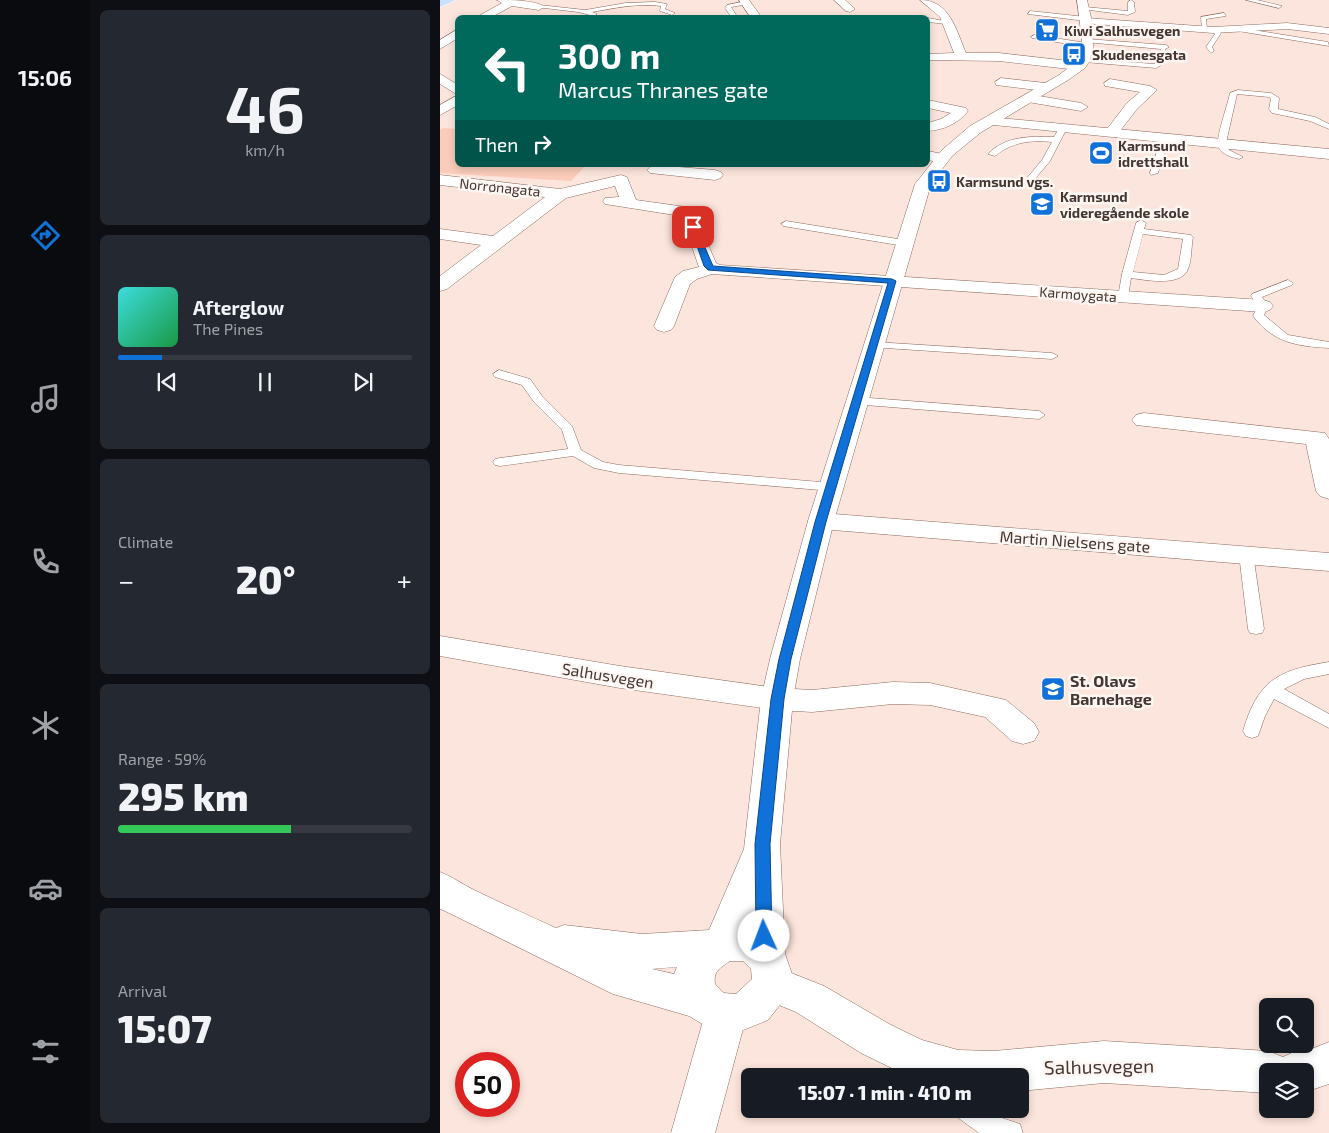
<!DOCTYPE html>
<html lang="en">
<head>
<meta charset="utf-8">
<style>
  :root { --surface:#171b24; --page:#242831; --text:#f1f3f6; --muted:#9ea1a6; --line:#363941; --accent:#1071d9 }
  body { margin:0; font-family:"Exo 2",sans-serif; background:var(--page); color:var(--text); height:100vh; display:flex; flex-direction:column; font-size:19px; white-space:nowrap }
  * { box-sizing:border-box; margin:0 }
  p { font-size:16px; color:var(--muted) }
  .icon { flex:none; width:28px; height:28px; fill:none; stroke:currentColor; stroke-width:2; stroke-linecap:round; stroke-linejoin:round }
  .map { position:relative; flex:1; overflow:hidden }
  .sheet { display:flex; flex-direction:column; gap:10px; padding:10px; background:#0d0f14; width:350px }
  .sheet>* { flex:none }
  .hud { position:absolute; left:15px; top:15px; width:475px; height:152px; border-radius:8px; box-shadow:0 2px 8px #0003; background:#00695c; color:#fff; overflow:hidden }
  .fabs { position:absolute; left:819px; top:998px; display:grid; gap:10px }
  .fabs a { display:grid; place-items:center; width:55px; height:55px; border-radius:8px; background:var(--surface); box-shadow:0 2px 8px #0003; font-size:25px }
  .speed { position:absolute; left:15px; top:1052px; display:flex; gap:10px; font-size:25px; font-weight:700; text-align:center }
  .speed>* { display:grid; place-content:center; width:65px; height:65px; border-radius:50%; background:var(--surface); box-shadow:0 2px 8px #0003; line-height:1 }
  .speed .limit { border:8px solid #d22; background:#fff; color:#111 }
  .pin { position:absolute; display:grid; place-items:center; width:42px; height:42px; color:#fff; margin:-21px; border-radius:10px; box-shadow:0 2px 8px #0006 }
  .me { position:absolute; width:55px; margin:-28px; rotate:358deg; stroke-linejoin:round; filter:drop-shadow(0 0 4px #0008) }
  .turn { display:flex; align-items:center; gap:18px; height:105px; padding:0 20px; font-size:22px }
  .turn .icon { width:65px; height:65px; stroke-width:2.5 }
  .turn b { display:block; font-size:35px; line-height:42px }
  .then { display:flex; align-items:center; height:48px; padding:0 20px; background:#0003; gap:10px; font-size:19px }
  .big { font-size:38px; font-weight:800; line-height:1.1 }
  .sheet .card { flex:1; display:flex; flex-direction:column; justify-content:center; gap:8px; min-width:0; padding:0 18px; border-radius:8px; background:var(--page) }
  .sheet .dial { align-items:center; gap:0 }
  .dial b { font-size:65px; line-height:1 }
  .song { display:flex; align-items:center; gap:15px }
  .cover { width:60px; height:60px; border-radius:8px; background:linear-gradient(135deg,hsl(180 70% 55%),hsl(140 70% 35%)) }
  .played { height:5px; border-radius:2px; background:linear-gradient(90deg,var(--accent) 15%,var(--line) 15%) }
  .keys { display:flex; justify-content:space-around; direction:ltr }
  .heat { display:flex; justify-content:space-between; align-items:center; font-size:28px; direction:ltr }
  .charge { height:8px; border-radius:4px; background:linear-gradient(90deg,#34c759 59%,var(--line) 0) }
  .trip { position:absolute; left:301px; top:1068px; width:288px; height:50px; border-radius:8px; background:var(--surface); box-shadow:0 2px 8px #0003; font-weight:800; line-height:50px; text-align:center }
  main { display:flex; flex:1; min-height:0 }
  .tabs { display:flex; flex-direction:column; width:90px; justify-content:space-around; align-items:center; background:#090b0e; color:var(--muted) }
  .tabs .icon { width:35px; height:35px }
  .tabs .current { color:var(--accent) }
  .tabs b { font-size:22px; color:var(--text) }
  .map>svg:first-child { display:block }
</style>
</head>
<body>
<main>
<nav class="tabs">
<b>15:06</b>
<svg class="icon current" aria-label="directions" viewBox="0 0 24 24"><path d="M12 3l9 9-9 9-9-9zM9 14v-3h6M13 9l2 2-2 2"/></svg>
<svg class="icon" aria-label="music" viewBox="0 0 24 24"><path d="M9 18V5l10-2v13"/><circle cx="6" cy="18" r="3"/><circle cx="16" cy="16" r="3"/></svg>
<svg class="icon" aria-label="phone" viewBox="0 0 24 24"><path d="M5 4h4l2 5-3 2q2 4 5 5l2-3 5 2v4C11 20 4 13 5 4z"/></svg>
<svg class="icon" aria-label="climate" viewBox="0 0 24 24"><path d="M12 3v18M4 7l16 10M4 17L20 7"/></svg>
<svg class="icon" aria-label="car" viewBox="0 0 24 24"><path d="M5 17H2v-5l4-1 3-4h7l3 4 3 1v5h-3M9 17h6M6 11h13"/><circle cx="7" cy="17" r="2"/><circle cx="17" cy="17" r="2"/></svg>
<svg class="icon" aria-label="filters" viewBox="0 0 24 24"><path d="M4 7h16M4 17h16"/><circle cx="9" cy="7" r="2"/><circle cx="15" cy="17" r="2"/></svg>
</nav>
<section class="sheet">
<div class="card dial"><b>46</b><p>km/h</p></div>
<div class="card">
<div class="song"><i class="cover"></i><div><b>Afterglow</b><p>The Pines</p></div></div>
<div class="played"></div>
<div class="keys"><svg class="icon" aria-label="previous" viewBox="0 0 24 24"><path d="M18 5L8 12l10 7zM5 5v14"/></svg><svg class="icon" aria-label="pause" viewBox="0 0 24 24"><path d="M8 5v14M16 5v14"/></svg><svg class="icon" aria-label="next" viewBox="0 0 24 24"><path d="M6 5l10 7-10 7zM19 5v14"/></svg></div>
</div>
<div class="card"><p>Climate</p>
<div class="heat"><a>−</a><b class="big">20°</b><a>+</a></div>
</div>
<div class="card"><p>Range · 59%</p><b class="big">295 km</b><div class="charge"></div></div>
<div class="card"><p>Arrival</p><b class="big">15:07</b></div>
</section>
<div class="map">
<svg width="889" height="1133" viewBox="0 0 889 1133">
  <rect width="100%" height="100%" fill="#fce5dc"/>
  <polygon fill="#fbccb9" points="3,128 17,129 18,165 146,165 131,181 0,173 0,130"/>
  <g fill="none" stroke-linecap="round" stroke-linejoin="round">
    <defs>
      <g id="service">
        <polygon points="691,0 694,2 695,12 688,15 642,9 645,7 688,11 688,2"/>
        <polygon points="806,0 817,0 842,6 839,8"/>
        <polygon points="307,1 309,4 291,7 298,18 292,18 285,8 287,5"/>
        <path d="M215,2L227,4L225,9L235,13L232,15L220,11L221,6C198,3 175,8 152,12L157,14L154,16L138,12L96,7L99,5L145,10L186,3Z"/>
        <polygon points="590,11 646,17 649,19 646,21 588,14"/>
        <polygon points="784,13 786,16 766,19 767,29 762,30 761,17"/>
        <polygon points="488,18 510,22 507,24 488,22"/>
        <polygon points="794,27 888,42 889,46 792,30"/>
        <polygon points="773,28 781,33 772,47 774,51 771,53 766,47 775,34 770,30"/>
        <polygon points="594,35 647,43 650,45 647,47 592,38 591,37"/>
        <polygon points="647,39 726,45 729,47 725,49 723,64 716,68 644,62 641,60 642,59 715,64 721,49 645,42 644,41"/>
        <path d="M798,90L831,93L839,98L838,109L875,117L889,124V129L870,121L832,113L829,109L831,99L829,97L797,94L786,143L789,150L803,157L799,159C791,157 779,154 778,144C777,134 788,104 790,93Z"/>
        <path d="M618,130L625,132L610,161L594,180L587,178L602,160L612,142C590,140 572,142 555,156L548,154C565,136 591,136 614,137Z"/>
        <polygon points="722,136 729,138 718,173 711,175 710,173"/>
        <path d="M701,220L706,223L704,229L751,235L753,237C751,247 752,260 748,269C742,287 705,280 691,278L688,297L687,299H679L678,297L682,274L696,223ZM703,234L743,239L738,269L724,275L693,272Z"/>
        <polygon points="346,221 464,240 469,243 464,246 343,226 341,224"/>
        <path d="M848,280L853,283L852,285L822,297L828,306L824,315L848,335L889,342V348C856,346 834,343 813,316L818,306L811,296L812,294Z"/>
        <polygon points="434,342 612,353 618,356 612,359 430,347 428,345 430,343"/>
        <polygon points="59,370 90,379 102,396 132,426 141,450 163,462 179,465 392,483 399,487 392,491 179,473 154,468 133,456 60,466 55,465 53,462 55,459 60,458 128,449 122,430 94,402 82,385 55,377 53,374"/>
        <polygon points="417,397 599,411 605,415 599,419 413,404 411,401 413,398"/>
        <polygon points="806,549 811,551 813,554 824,629 822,633 816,634 810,633 808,629 799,554 801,551"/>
        <path d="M889,662V674L864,679L844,689L889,714V728L834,699L825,716L818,736L812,738L806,736L803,731C818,680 838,670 889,662Z"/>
        <polygon points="513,1109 546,1109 556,1116 580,1124 583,1133 539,1133 517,1117"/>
      </g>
      <g id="minor">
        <path d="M57,0C68,0 97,0 104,7L99,10L72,6L50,18H35L62,3Z"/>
        <polygon points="299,0 309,0 322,18 311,18"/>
        <polygon points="394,0 405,0 415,9 410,12 406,11"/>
        <path d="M480,0C510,0 516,30 526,53H559L638,62L644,66L638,70L559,61L488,60V54L514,53L500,17Z"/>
        <polygon points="646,18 773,27 847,23 889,28 889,34 847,29 773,33 642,23 641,21 642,19"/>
        <polygon points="18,29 18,38 0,49 0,40"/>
        <polygon points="0,74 18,85 18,95 0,84"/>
        <polygon points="561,78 605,83 611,87 605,91 556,85 555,82"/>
        <polygon points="670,79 710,86 717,90 697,109 676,136 666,136 664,133 687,103 700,92 665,86 664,83"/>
        <polygon points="587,94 641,103 648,107 641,111 582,101 580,98"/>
        <polygon points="18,95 18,105 0,115 0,105"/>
        <path d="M488,100L526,108L528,111C518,124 503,130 488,131V123L501,119L511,113L488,108Z"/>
        <polygon points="488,151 507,155 510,158 507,161 502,163 488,160"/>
        <polygon points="215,165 275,170 281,172 283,175 281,178 275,180 210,173 207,170 210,167"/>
        <polygon points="0,175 120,189 181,175 187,177 196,200 246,207 257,212 264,235 276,263 280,265 823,300 830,302 833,306 830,310 823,312 272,274 257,279 250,284 234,326 231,330 224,332 217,330 214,326 235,277 243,271 259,267 241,216 165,204 163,201 165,198 179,197 175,186 126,198 7,289 0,291 0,276 41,245 0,239 0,229 53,236 105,197 0,185"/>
        <polygon points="704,413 885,433 889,439 889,499 880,496 876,491 866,444 696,425 692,420 696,415"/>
        <polygon points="381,513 889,553 889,571 381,529 372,527 368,521 372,515"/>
        <polygon points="0,636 180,666 337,688 372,690 453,682 490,683 566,700 594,723 599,732 594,741 583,744 572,741 545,717 490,705 453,704 372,712 337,710 180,688 0,656"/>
        <polygon points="331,965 384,986 451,1025 482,1040 518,1050 554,1051 664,1041 828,1051 843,1057 858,1050 869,1050 889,1042 889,1084 865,1092 865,1071 828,1071 828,1093 664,1083 580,1091 580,1076 468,1076 421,1053 356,1012 317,996 311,983 317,970"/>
      </g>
      <g id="tertiary">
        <polygon points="549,117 889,149 889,159 544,124 542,121"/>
        <polygon points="286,995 301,1000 307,1014 275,1133 231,1133 265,1014 271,1000"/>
      </g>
      <path id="secondary" d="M637,0H647L652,22L653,47L650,60L645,68L628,80L540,133L512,156L491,184L394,521L360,659L353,699L340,844L345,954L352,974L351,981L343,1001L328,1020L296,1033L279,1031L264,1025L249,1016L173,994L3,910L0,909V872C13,877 22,884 34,890C61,903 89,916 116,928L124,925L202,934L269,930L304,849L321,699L330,659L368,521L475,184L502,150L530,126L619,75L636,62L640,55L642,39ZM290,961H303L311,969L312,979L296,994L284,993L275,984C273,971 280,968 290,961ZM237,967L234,974L212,969Z"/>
      <polygon id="primary" points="0,0 16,0 0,7"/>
    </defs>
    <use href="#service" stroke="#8b6b5e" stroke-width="1"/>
    <use href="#minor" stroke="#8b6b5e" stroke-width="1"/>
    <use href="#tertiary" stroke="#8b6b5e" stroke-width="1"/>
    <use href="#secondary" stroke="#8b6b5e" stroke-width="1"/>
    <use href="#primary" stroke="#fff" stroke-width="1"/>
    <use href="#service" fill="#fff" fill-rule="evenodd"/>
    <use href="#minor" fill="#fff" fill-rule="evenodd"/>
    <use href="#tertiary" fill="#fff" fill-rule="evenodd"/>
    <use href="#secondary" fill="#fff" fill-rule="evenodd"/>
    <use href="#primary" fill="#cae0fe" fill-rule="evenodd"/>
  </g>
  <polygon fill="#1071d9" stroke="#0a498d" points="250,226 256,227 273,266 452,279 456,281 386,522 351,659 344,699 330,844 332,936 330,941 324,943 318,941 316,936 315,844 331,699 339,659 375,522 448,283 268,270 264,266"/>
  <defs>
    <symbol id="supermarket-square" viewBox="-11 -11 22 22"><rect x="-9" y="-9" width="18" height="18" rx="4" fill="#1071d9" stroke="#fef6f3"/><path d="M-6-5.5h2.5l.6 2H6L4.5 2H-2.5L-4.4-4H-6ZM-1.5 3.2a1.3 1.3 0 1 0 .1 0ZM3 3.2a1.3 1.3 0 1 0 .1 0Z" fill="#fff"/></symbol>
    <symbol id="bus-square" viewBox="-11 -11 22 22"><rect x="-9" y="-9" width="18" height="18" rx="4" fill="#1071d9" stroke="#fef6f3"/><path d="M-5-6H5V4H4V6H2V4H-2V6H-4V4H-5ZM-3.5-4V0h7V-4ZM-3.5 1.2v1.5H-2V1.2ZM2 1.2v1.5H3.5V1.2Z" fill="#fff"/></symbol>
    <symbol id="stadium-square" viewBox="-11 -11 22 22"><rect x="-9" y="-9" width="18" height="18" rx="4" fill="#1071d9" stroke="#fef6f3"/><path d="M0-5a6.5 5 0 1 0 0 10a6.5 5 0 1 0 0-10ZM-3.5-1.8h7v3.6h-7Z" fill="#fff"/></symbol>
    <symbol id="school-square" viewBox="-11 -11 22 22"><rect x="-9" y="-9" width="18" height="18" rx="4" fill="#1071d9" stroke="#fef6f3"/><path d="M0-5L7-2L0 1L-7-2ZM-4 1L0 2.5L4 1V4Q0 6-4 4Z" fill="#fff"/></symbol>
  </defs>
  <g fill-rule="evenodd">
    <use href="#supermarket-square" x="593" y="16" width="28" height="28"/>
    <use href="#bus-square" x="620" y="40" width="28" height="28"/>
    <use href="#stadium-square" x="647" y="139" width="28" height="28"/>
    <use href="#bus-square" x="485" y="167" width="28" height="28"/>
    <use href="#school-square" x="588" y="190" width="28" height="28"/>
    <use href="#school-square" x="599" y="675" width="28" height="28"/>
  </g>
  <g text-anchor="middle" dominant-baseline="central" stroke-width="5" stroke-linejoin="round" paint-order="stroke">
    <g font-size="14" font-weight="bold" fill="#453630" stroke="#fef6f3" text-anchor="start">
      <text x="624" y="30">Kiwi Salhusvegen</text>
      <text x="652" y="54">Skudenesgata</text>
      <text x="678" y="145">Karmsund<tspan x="678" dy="16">idrettshall</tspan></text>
      <text x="516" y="181">Karmsund vgs.</text>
      <text x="620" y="196">Karmsund<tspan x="620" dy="16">videregående skole</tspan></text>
    </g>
    <g font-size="14" fill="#453630" stroke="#fef6f3">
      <text transform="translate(60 187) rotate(6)">Norrønagata</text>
      <text transform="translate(638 294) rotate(4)">Karmøygata</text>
    </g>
    <g font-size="16" fill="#453630" stroke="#fef6f3">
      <text transform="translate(635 541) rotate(4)">Martin Nielsens gate</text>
      <text transform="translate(168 675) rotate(9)">Salhusvegen</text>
    </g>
    <g font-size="16" font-weight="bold" fill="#453630" stroke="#fef6f3" text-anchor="start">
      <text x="630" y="680">St. Olavs<tspan x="630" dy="18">Barnehage</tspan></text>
    </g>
    <g font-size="19" fill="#453630" stroke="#fef6f3">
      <text transform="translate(659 1066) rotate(-1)">Salhusvegen</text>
    </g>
  </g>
</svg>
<div class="fabs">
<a><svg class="icon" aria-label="search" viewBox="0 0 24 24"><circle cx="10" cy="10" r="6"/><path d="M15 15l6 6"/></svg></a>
<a><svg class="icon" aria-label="layers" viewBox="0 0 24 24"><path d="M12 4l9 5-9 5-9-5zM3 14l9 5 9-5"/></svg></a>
</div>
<div class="speed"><div class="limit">50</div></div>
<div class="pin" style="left:253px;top:227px;background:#d93025"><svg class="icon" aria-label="arrive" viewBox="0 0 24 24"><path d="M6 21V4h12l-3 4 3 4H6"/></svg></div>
<svg class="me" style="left:324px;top:936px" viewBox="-20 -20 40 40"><circle r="19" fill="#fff"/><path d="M0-13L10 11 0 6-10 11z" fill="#1071d9"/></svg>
<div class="trip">15:07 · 1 min · 410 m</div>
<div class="hud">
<div class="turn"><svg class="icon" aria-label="left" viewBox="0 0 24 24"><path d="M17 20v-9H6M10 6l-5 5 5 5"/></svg><div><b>300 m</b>Marcus Thranes gate</div></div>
<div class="then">Then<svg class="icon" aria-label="right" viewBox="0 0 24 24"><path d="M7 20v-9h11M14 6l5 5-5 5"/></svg></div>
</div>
</div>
</main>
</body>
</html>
